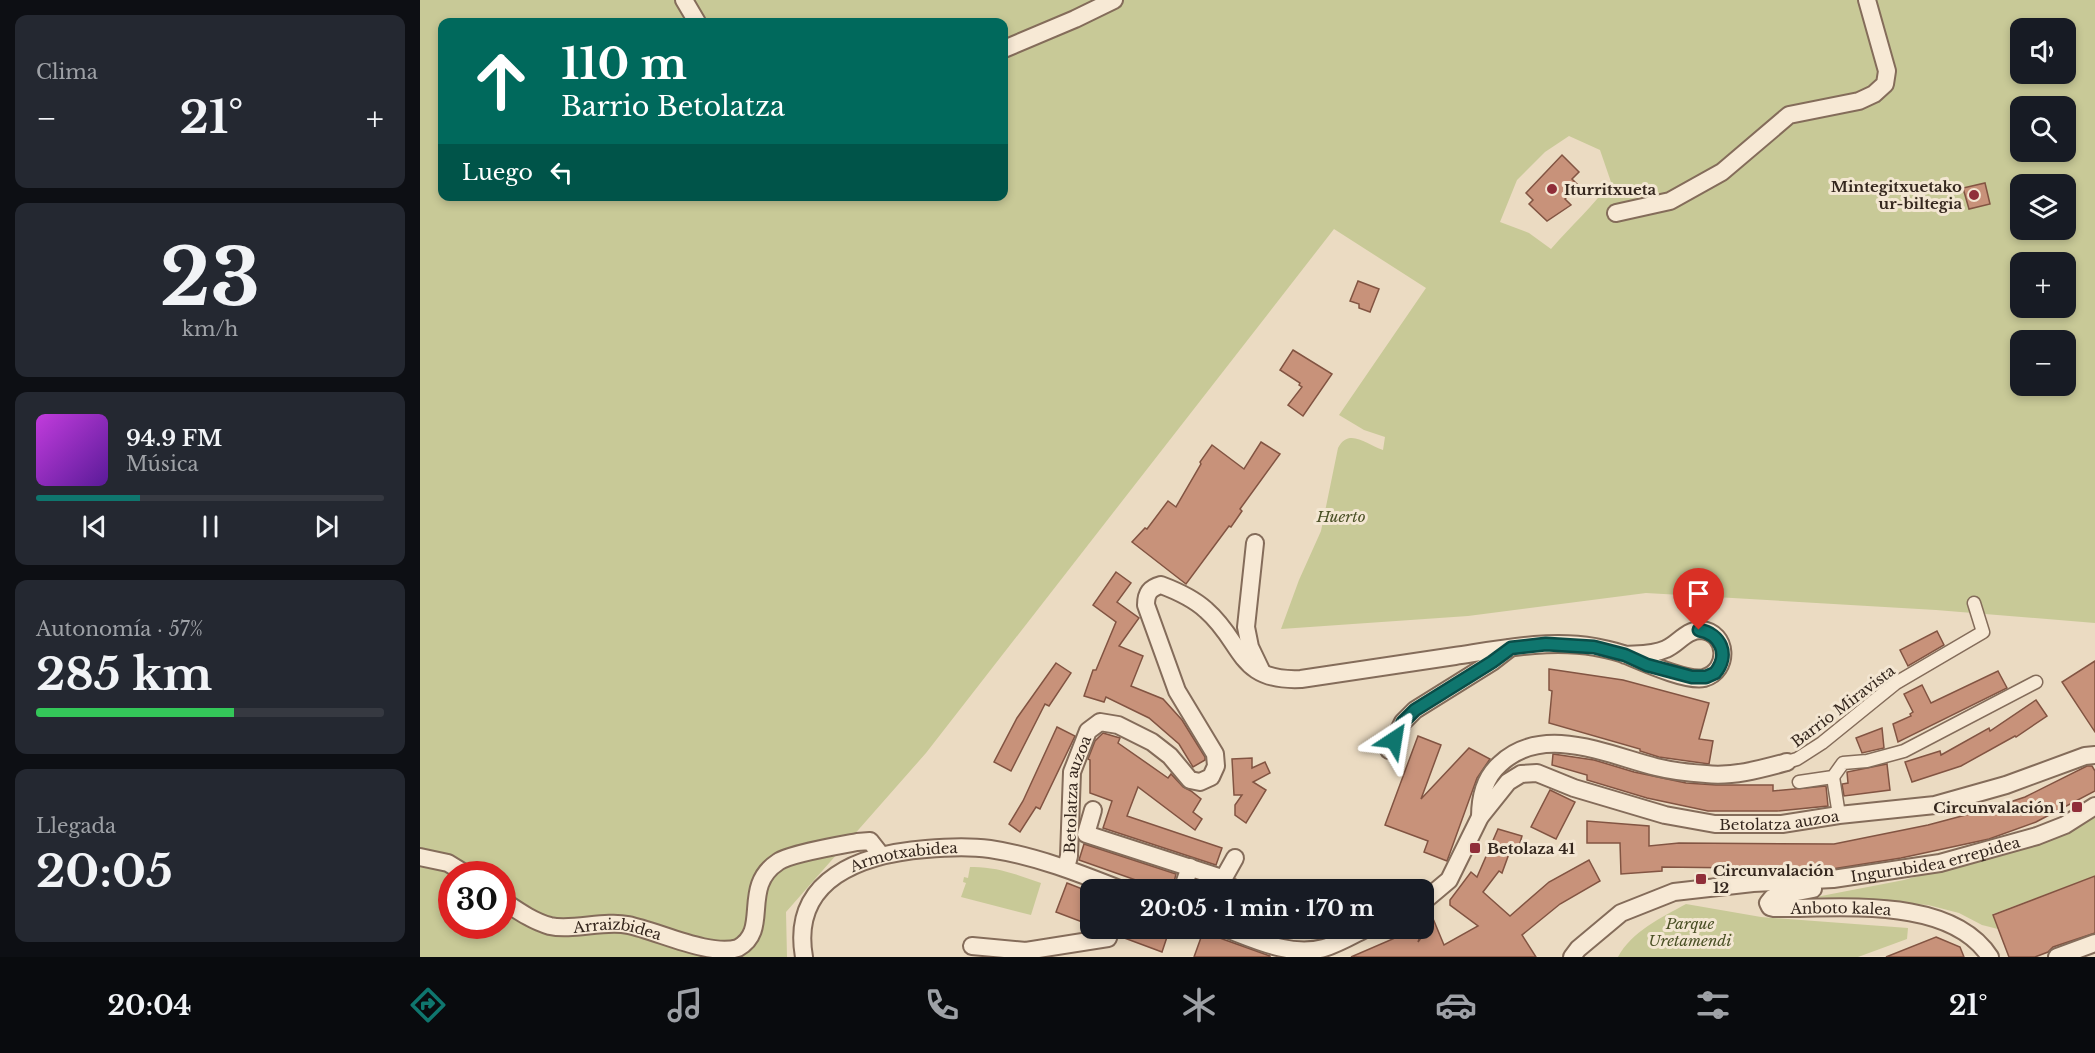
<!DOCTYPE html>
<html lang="es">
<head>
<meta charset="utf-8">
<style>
  :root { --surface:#171b24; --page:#242831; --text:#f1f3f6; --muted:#9ea1a6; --line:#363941; --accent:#0f766e }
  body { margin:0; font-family:"Libre Baskerville",serif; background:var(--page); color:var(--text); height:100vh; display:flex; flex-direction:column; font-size:22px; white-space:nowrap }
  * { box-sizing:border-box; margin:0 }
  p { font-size:20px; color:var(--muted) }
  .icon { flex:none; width:33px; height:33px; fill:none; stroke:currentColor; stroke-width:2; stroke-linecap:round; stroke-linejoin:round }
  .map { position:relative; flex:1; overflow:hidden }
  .sheet { display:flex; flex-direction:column; gap:15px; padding:15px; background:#0d0f14; width:420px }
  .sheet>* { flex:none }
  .top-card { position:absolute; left:18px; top:18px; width:570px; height:183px; border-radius:12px; box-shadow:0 3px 9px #0003; background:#00695c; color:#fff; overflow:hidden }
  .controls { position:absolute; left:1590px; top:18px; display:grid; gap:12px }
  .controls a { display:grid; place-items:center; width:66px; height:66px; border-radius:12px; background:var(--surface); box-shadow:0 3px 9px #0003; font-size:30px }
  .speed { position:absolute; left:18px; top:861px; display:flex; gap:12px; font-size:30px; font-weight:700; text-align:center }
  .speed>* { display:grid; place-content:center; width:78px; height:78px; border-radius:50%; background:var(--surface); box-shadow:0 3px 9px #0003; line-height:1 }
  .speed .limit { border:9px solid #d22; background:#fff; color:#111 }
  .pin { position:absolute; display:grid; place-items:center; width:51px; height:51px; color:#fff; margin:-62px -26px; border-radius:50% 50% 50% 0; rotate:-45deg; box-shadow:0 0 6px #0007 }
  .pin .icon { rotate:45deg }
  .me { position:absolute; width:66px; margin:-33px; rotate:33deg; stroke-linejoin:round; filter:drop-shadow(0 0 4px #0008) }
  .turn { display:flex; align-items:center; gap:21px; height:126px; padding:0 24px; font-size:27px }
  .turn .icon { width:78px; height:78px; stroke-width:2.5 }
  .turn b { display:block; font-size:42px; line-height:51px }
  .then { display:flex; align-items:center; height:57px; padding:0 24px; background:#0003; gap:12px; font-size:22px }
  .big { font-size:45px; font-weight:700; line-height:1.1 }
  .sheet .card { flex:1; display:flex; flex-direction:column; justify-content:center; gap:9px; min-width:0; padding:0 21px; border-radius:12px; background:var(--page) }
  .sheet .dial { align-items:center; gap:0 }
  .dial b { font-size:78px; line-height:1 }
  .song { display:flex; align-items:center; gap:18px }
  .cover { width:72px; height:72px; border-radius:9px; background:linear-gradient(135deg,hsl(290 70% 55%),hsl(270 70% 35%)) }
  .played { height:6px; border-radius:3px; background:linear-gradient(90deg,var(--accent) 30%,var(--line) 30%) }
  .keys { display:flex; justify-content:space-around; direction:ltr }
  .heat { display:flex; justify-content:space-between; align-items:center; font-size:33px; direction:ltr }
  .charge { height:9px; border-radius:4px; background:linear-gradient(90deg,#34c759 57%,var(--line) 0) }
  .trip { position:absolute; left:660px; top:879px; width:354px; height:60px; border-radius:12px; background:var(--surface); box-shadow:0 3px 9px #0003; font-weight:700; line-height:60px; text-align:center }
  .menu { display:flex; height:96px; justify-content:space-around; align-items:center; background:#090b0e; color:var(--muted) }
  .menu .icon { width:42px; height:42px }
  .menu .active { color:var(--accent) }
  .menu b { font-size:27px; color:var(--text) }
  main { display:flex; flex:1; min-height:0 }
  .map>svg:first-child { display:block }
</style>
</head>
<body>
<main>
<section class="sheet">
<div class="card"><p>Clima</p>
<div class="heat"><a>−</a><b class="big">21°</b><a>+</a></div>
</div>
<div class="card dial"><b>23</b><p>km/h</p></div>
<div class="card">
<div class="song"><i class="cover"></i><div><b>94.9 FM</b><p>Música</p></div></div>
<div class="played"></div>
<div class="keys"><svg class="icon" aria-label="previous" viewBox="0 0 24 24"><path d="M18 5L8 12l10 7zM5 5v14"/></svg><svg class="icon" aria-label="pause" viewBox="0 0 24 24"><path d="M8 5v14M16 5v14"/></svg><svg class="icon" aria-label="next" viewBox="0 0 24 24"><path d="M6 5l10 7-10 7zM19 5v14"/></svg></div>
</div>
<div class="card"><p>Autonomía · 57%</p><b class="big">285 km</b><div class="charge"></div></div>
<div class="card"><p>Llegada</p><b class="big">20:05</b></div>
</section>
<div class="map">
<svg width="1675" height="957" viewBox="0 0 1675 957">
  <rect width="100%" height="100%" fill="#ebdbc2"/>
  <g fill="#c8c997" fill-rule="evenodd">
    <path d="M0,0H679L628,21L685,0H1675V623L1516,610L1226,593L1048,616L861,629L879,580L901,531L918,448C929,427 947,445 963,450L965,437L944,430L919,415L1006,288L914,229L506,753L366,912L367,957H0ZM22,22H584V196H22ZM1600,28H1646V74H1600ZM1600,106H1646V152H1600ZM1149,136L1180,150L1191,182C1173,206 1151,226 1131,249L1109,233L1080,222L1097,180L1125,152ZM1600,184H1646V230H1600ZM1600,262H1646V308H1600ZM1600,340H1646V386H1600ZM32,874H82V926H32Z"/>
    <polygon points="1675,817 1675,876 1573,914 1578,929 1562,925 1539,913 1508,905 1396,897 1484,880 1629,839"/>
    <path d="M550,867C575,866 598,875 621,883L611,915L541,897L546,883L543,882L544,877L548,878Z"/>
    <path d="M1266,904L1341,917L1488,928L1487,939L1438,957H1198C1212,931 1241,918 1266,904Z"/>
  </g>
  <g fill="#c8927a" stroke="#825442" stroke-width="1.5">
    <polygon points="1142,155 1159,172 1152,179 1158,185 1145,199 1151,205 1127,221 1109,204 1113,200 1106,193"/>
    <polygon points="1565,183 1570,204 1549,209 1543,188"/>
    <polygon points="938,281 959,289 950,312 939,308 939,304 930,301"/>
    <polygon points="873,350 912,374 883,416 868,405 882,387 879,385 880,383 860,370"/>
    <polygon points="841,442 860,454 820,509 822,511 811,527 809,526 766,584 712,542 725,528 727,529 748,501 756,507 781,464 780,462 792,445 824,469"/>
    <polygon points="696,572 711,583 697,602 719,618 699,646 723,656 711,686 743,699 762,720 785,757 785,760 773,767 759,744 729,718 686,697 684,702 664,696 673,670 676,670 696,622 673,605"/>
    <polygon points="1517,631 1524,645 1488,666 1480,650"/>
    <polygon points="1675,661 1675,732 1642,682"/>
    <polygon points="636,663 651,673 629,706 625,704 591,771 574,762 597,718"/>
    <polygon points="1129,669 1203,680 1289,703 1279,739 1293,741 1289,764 1239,757 1220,751 1220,749 1129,723 1132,691 1129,690"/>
    <polygon points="1578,671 1587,688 1478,742 1473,724 1491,716 1490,714 1493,712 1484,694 1502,685 1511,703"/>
    <polygon points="1616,700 1627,716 1596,737 1595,736 1541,766 1492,782 1485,762 1520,751 1521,755 1569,728 1570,731"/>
    <polygon points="637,727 655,736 620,809 616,807 600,832 589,824 603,801"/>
    <polygon points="1462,728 1464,748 1442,753 1436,738"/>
    <polygon points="683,733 700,738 698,743 748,778 751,774 763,787 771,791 781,799 773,812 782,819 775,830 718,787 707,816 802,848 796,865 683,828 692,801 670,793 670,760 668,759 675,741"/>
    <polygon points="998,736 1021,745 1001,799 1049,748 1070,759 1057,778 1027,861 1004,852 1008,841 965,825"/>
    <polygon points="1133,754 1174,760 1214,772 1266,783 1296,785 1353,785 1353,791 1406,786 1408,806 1357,811 1288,811 1227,798 1167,780 1167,775 1132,765"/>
    <polygon points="832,758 832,768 845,762 850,773 833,782 846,790 826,823 815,815 815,805 822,795 814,795 812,759"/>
    <polygon points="1467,764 1470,790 1424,796 1422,784 1428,783 1427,772"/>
    <polygon points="1667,766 1672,766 1675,771 1675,791 1616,822 1569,839 1481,858 1412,869 1242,867 1242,871 1201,874 1200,843 1167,843 1167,821 1229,826 1229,846 1259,843 1414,844 1508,825 1572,808 1605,797"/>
    <polygon points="1130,790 1155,802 1136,839 1111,827"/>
    <polygon points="1078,829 1102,836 1097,853 1090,851 1082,873 1079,871 1063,892 1090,916 1129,882 1169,860 1180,881 1140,904 1102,935 1116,957 931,957 998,928 1003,928 998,942 1014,921 1024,945 1058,926 1030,905 1030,900 1051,872 1057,877"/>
    <polygon points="664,844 756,874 752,890 744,890 659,860"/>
    <polygon points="1675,876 1675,933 1633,947 1628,952 1615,957 1589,957 1573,915"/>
    <polygon points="815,879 840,888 840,890 809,890"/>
    <polygon points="647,883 670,892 670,925 636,912"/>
    <polygon points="701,928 750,928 742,952 699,936"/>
    <polygon points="783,932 850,956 850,957 774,957"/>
    <polygon points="1516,937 1540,947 1544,957 1466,957"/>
  </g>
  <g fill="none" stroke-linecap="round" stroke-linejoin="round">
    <defs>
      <g id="pedestrian">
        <polyline points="1367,762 1377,759 1402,743 1476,683 1563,632 1554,603"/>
        <polyline points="1413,777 1419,815"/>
        <polyline points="1379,782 1413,777 1423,763 1447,761 1484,751 1616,682"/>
      </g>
      <g id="minor">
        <polyline points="264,0 277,22"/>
        <polyline points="584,49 655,19 694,0"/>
        <polyline points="1196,213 1250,201 1302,172 1369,115 1439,101 1454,94 1465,84 1467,71 1447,0"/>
        <polyline points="835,543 826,627 830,647 841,670"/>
        <polyline points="969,750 983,722 995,710 1072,662 1090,648"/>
        <polyline points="673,810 666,834 802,878"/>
        <path d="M1060,817C1060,797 1064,778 1080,764C1123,723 1188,755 1236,767C1252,771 1270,773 1286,774C1313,777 1341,769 1367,762"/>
        <polyline points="0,857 28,863 46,874"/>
        <path id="s1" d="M646,868L649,856L652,772L668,731L680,722L698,725L732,742L750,756L770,780L780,782L791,777L796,766L795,754L757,691L726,605C726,593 730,588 741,585C757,591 773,598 786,610C824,643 817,682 881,679C932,671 984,664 1035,656C1081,649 1129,639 1175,647C1185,649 1196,651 1206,655C1223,662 1267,682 1284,678C1310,671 1308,632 1281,630C1266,630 1258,644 1246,649C1233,655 1219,654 1205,655"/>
        <path id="s2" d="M1393,889L1357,896L1352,898L1348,903L1350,907L1354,908C1418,909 1530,895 1570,957"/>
        <polyline points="762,890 770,867"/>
        <polyline points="797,890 815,858"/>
        <path id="s3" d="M82,900C97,910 112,921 130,926C152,931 185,920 208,925C238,931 290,957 318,948C351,930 320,887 358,862C368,854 421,845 437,842L450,841L461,855"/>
        <path id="s4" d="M1004,901L1029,880L1060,817L1088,782L1101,774L1117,773L1154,788L1245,815L1295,824H1362L1419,815L1515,805L1586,785L1665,756L1675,755"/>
        <path d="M804,928C836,940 870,957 904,948C918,944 933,935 947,928"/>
        <polyline points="552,946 606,951 688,938 691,928"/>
        <path id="s5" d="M384,957C370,878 443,854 506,849C527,847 549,846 570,849C616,856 659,873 702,890"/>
        <path id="s6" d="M1152,957L1158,949L1201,913L1254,892L1333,883L1413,879L1520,863L1617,836L1645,825L1675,806"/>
        <polyline points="1637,957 1675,943"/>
      </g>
    </defs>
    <use href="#pedestrian" stroke="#846c5a" stroke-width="15"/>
    <use href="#minor" stroke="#846c5a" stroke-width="20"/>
    <use href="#pedestrian" stroke="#f7e9d5" stroke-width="12"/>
    <use href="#minor" stroke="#f7e9d5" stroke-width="16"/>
  </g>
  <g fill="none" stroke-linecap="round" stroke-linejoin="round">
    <defs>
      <path id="route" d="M974,740L983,722L995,710L1072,662L1091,648L1126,644L1174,647L1205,655L1227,665L1272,677H1286L1295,673C1310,655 1301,634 1279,630"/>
    </defs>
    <use href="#route" stroke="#0a4d48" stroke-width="15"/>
    <use href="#route" stroke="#0f766e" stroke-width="10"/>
  </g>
  <g fill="#902e39" stroke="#f3e6d2" stroke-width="2">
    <circle cx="1132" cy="189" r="6"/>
    <circle cx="1554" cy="195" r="6"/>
    <rect x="1651" y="801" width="12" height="12" rx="3"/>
    <rect x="1049" y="842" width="12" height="12" rx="3"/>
    <rect x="1275" y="873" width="12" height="12" rx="3"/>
  </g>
  <g text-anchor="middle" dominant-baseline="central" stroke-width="6" stroke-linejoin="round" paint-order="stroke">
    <g font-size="15" font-weight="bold" fill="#35271e" stroke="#f3e6d2" text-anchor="start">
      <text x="1542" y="186" text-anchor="end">Mintegitxuetako<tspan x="1542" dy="17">ur-biltegia</tspan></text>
      <text x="1144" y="189">Iturritxueta</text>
      <text x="1645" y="807" text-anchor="end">Circunvalación 1</text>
      <text x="1067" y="848">Betolaza 41</text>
      <text x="1293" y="870">Circunvalación<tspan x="1293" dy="17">12</tspan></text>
    </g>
    <g font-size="15" font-style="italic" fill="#4a5025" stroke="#f3e6d2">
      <text x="921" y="516">Huerto</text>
      <text x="1270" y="923">Parque<tspan x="1270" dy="17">Uretamendi</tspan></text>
    </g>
    <g font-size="15" fill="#35271e" stroke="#f3e6d2">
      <text transform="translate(1423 706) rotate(-37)">Barrio Miravista</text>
      <text stroke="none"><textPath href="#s1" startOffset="75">Betolatza auzoa</textPath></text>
      <text stroke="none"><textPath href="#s4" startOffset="429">Betolatza auzoa</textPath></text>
      <text stroke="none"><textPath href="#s5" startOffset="165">Armotxabidea</textPath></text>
      <text stroke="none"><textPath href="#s6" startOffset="387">Ingurubidea errepidea</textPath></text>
      <text stroke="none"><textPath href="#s2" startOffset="124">Anboto kalea</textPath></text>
      <text stroke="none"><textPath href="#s3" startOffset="123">Arraizbidea</textPath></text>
    </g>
  </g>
</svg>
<div class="controls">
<a><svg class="icon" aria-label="sound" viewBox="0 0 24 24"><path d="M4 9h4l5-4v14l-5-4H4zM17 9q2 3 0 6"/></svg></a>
<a><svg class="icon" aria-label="search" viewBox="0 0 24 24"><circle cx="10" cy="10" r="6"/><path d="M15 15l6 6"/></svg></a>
<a><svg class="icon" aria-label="layers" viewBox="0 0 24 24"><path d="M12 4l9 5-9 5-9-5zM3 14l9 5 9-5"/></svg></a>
<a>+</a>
<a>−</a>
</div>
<div class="speed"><div class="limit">30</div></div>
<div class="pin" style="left:1279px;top:630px;background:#d93025"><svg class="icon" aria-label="arrive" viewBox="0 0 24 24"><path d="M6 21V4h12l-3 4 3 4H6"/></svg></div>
<svg class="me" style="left:974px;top:740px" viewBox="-20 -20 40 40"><path d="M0-17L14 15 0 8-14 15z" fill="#0f766e" stroke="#fff" stroke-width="4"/></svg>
<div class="trip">20:05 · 1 min · 170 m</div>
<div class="top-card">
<div class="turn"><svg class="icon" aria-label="ahead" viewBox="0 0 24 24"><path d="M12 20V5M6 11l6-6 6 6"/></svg><div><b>110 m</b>Barrio Betolatza</div></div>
<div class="then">Luego<svg class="icon" aria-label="left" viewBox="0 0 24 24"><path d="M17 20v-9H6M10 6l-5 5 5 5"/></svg></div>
</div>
</div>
</main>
<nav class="menu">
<b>20:04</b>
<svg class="icon active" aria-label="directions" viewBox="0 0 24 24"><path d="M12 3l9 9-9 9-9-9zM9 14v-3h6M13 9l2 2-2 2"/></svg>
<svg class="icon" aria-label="music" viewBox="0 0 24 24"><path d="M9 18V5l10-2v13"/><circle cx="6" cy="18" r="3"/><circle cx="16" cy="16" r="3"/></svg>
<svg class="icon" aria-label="phone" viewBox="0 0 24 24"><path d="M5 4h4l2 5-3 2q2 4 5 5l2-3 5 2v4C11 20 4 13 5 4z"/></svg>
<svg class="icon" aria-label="climate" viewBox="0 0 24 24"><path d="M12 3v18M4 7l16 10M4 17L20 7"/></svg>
<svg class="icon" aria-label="car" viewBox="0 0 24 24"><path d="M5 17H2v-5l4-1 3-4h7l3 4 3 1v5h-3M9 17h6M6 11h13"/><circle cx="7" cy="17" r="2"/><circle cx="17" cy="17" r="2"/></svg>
<svg class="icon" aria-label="filters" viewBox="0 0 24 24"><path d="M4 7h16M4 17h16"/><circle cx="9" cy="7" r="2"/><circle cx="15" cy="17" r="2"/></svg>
<b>21°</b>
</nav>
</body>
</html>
